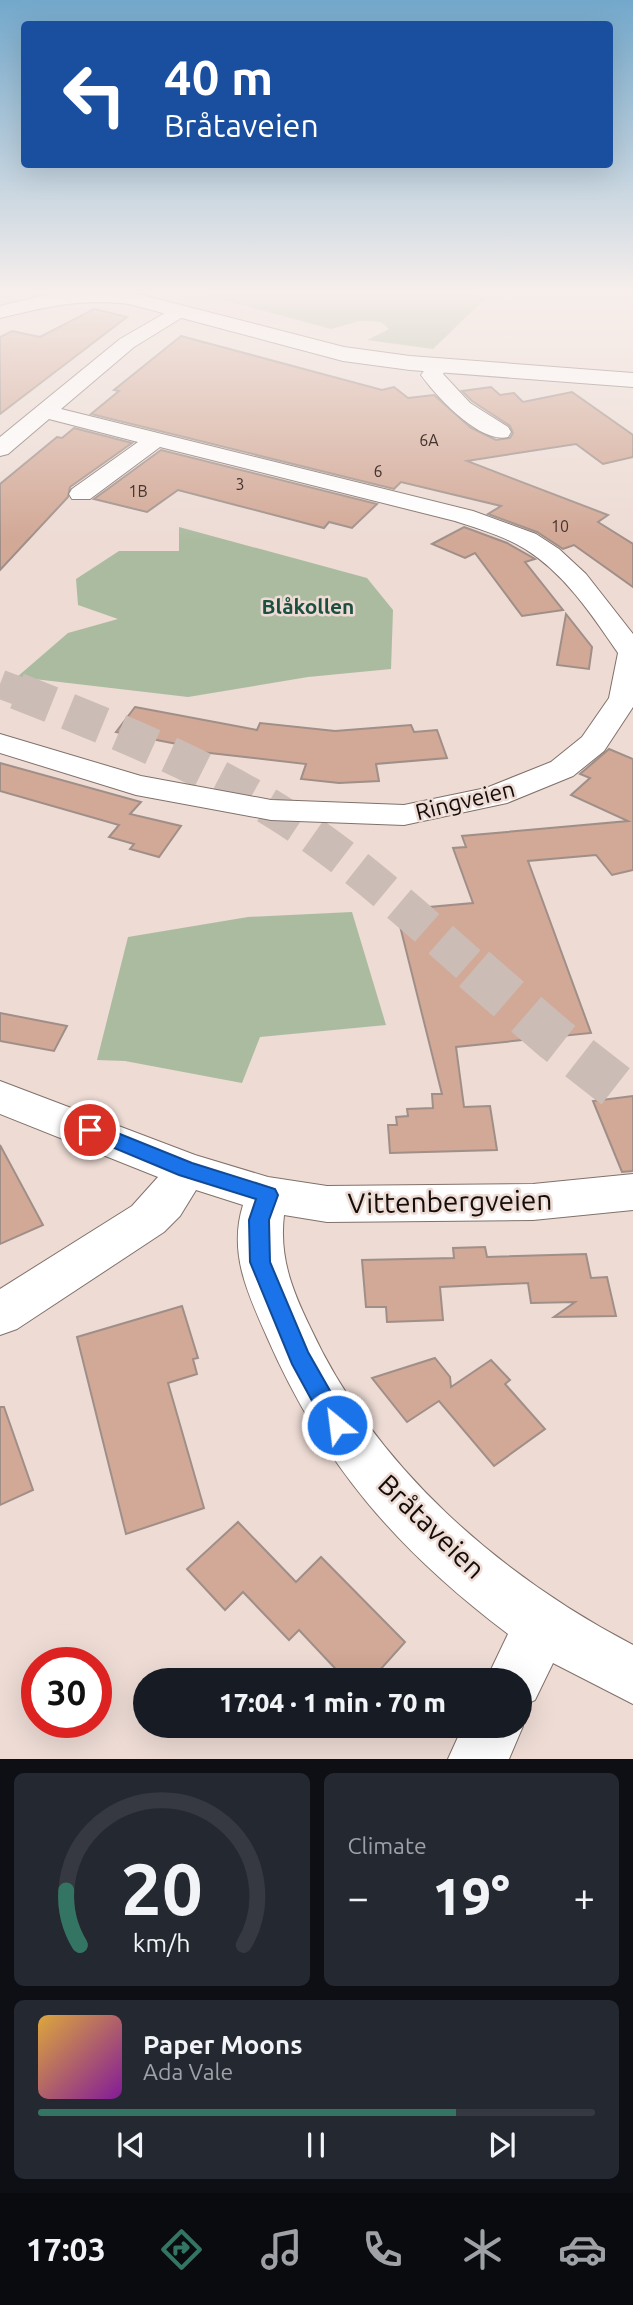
<!DOCTYPE html>
<html lang="en">
<head>
<meta charset="utf-8">
<style>
  :root { --surface:#171b24; --page:#242831; --text:#f1f3f6; --muted:#9ea1a6; --line:#363941; --accent:#347462 }
  body { margin:0; font-family:Ubuntu,sans-serif; background:var(--page); color:var(--text); height:100vh; display:flex; flex-direction:column; font-size:26px; white-space:nowrap }
  * { box-sizing:border-box; margin:0 }
  p { font-size:23px; color:var(--muted) }
  .icon { flex:none; width:38px; height:38px; fill:none; stroke:currentColor; stroke-width:2; stroke-linecap:round; stroke-linejoin:round }
  .map { position:relative; height:1759px; overflow:hidden }
  .sheet { display:flex; flex-direction:column; gap:14px; padding:14px; background:#0d0f14; flex:1 }
  .sheet>* { flex:none }
  .hud { position:absolute; left:21px; top:21px; width:592px; height:147px; border-radius:7px; box-shadow:0 7px 28px #0002; background:#1a4fa0; color:#fff; overflow:hidden }
  .speed { position:absolute; left:21px; top:1647px; display:flex; gap:14px; font-size:35px; font-weight:700; text-align:center }
  .speed>* { display:grid; place-content:center; width:91px; height:91px; border-radius:50%; background:var(--surface); box-shadow:0 7px 28px #0002; line-height:1 }
  .speed .limit { border:10px solid #d22; background:#fff; color:#111 }
  .pin { position:absolute; display:grid; place-items:center; width:60px; height:60px; color:#fff; margin:-30px; border:4px solid #fff; border-radius:50%; box-shadow:0 2px 7px #0007 }
  .me { position:absolute; width:77px; margin:-38px; rotate:331deg; stroke-linejoin:round; filter:drop-shadow(0 0 5px #0008) }
  .turn { display:flex; align-items:center; gap:24px; height:147px; padding:0 28px; font-size:32px }
  .turn .icon { width:91px; height:91px; stroke-width:2.5 }
  .turn b { display:block; font-size:49px; line-height:60px }
  .big { font-size:52px; font-weight:800; line-height:1.1 }
  .sheet .widget { flex:1; display:flex; flex-direction:column; justify-content:center; gap:10px; min-width:0; padding:0 24px; border-radius:10px; background:var(--page) }
  .sheet .dial { align-items:center; gap:0 }
  .dial svg { height:182px; overflow:visible; fill:none; stroke:var(--line); stroke-width:7; stroke-linecap:round; text-anchor:middle }
  .dial text { fill:var(--text); stroke:none }
  .song { display:flex; align-items:center; gap:21px }
  .cover { width:84px; height:84px; border-radius:10px; background:linear-gradient(135deg,hsl(40 70% 55%),hsl(290 70% 35%)) }
  .played { height:7px; border-radius:4px; background:linear-gradient(90deg,var(--accent) 75%,var(--line) 75%) }
  .keys { display:flex; justify-content:space-around; direction:ltr }
  .heat { display:flex; justify-content:space-between; align-items:center; font-size:38px; direction:ltr }
  .sheet .tiles { flex:1; display:grid; gap:14px; grid-template-columns:1fr 1fr }
  .widget:last-child { grid-column:span 2 }
  .trip { position:absolute; left:133px; top:1668px; width:399px; height:70px; border-radius:35px; background:var(--surface); box-shadow:0 7px 28px #0002; font-weight:800; line-height:70px; text-align:center }
  .menu { display:flex; height:112px; justify-content:space-around; align-items:center; background:#090b0e; color:var(--muted) }
  .menu .icon { width:49px; height:49px }
  .menu .current { color:var(--accent) }
  .menu b { font-size:32px; color:var(--text) }
  .map>svg:first-child { display:block }
</style>
</head>
<body>
<div class="map">
<svg width="633" height="1759" viewBox="0 0 633 1759">
  <rect width="100%" height="100%" fill="#eddbd4"/>
  <g fill="#abbba0">
    <polygon points="200,294 467,294 486,298 433,349 367,340 389,329 381,322 360,321 331,329"/>
    <polygon points="179,527 367,578 393,610 391,669 308,677 188,697 17,677 68,633 118,619 78,605 76,579 119,551 179,551"/>
    <polygon points="352,912 386,1025 260,1037 242,1083 125,1061 97,1060 128,937 248,917"/>
  </g>
  <g fill="#d2a896" stroke="#9f8f88" stroke-width="2">
    <polygon points="94,309 127,317 0,414 0,337 12,331 40,337"/>
    <polygon points="181,336 382,390 394,387 408,398 434,395 471,428 496,440 510,438 513,433 510,426 472,401 462,391 491,387 500,395 514,393 523,402 572,392 633,435 633,457 603,464 576,444 467,461 608,515 598,522 633,544 633,587 574,545 563,549 537,532 488,514 501,506 401,482 394,489 91,414 119,391 114,390"/>
    <polygon points="74,428 132,443 70,487 68,497 0,570 0,484 57,437 62,438"/>
    <polygon points="161,450 377,504 352,528 329,522 324,528 178,490 147,512 94,499"/>
    <polygon points="464,527 507,543 535,559 525,562 563,610 522,616 475,553 465,558 432,544"/>
    <polygon points="566,614 592,647 589,669 557,665"/>
    <polygon points="135,707 257,730 260,723 335,731 411,725 414,732 437,730 447,758 376,764 379,781 339,783 301,779 306,764 174,749 177,744 116,732"/>
    <polygon points="609,749 633,759 633,870 612,875 596,855 528,861 591,1033 456,1047 464,1107 490,1106 497,1150 390,1153 388,1125 397,1125 396,1117 408,1116 407,1109 433,1108 432,1094 442,1094 396,910 473,903 453,848 466,847 462,836 628,821 571,795 590,778 580,774"/>
    <polygon points="0,763 141,802 130,814 181,826 159,857 130,849 134,844 109,837 119,825 0,791"/>
    <polygon points="0,1013 67,1026 54,1051 0,1041"/>
    <polygon points="633,1096 633,1171 622,1172 593,1101"/>
    <polygon points="0,1145 43,1225 0,1244"/>
    <polygon points="485,1247 487,1257 586,1254 591,1278 607,1277 616,1316 554,1317 575,1302 531,1303 528,1283 440,1287 443,1320 387,1322 386,1307 366,1307 362,1260 454,1258 453,1248"/>
    <polygon points="182,1306 198,1358 193,1359 197,1374 168,1383 204,1508 126,1534 77,1337"/>
    <polygon points="435,1358 450,1377 451,1387 491,1360 510,1380 505,1384 545,1429 494,1466 439,1401 407,1422 372,1378"/>
    <polygon points="0,1407 4,1407 33,1490 0,1505"/>
    <polygon points="238,1522 296,1582 321,1557 405,1642 371,1680 346,1680 299,1630 289,1640 243,1592 225,1610 187,1569"/>
  </g>
  <g fill="none" stroke-linecap="round" stroke-linejoin="round">
    <polyline stroke="#ccbcb6" stroke-width="29" stroke-dasharray="29 15" stroke-linecap="butt" points="0,684 21,692"/>
    <path stroke="#ccbcb6" stroke-width="37" stroke-dasharray="37 18" stroke-linecap="butt" d="M17,691C110,728 205,765 290,820C357,864 416,918 476,971"/>
    <polyline stroke="#ccbcb6" stroke-width="46" stroke-dasharray="46 23" stroke-linecap="butt" points="474,969 555,1039 633,1100"/>
    <defs>
      <g id="minor">
        <path d="M179,305L189,311L186,315L134,347L61,409L473,511L536,534L559,549L586,574L633,634V707L604,751L573,776L507,803L404,825L271,820L136,795L0,753V734L141,776L271,800L404,805L486,788L551,762L582,737L609,698L618,653C592,615 565,574 525,549C504,536 479,529 455,521L160,447L90,499H72L69,494L72,489L138,442L49,419L8,454L0,456V437L120,339Z"/>
        <path d="M438,359L448,365L443,374L470,403L508,427L511,432L508,437C480,444 436,396 421,375L431,361Z"/>
        <path d="M0,1081L195,1155L268,1177L327,1186L533,1184L633,1174V1210L533,1220L327,1222L284,1215C279,1257 292,1290 310,1327C374,1466 499,1575 633,1645V1704L553,1663L535,1700L520,1707V1680H486L508,1634C397,1550 323,1465 267,1337C248,1294 228,1253 243,1205L196,1190L180,1216L164,1232L17,1329L0,1335V1289L132,1206L158,1177L0,1114Z"/>
        <polygon points="520,1718 523,1726 509,1759 448,1759 463,1726 520,1726"/>
      </g>
      <path id="tertiary" d="M49,294H138L344,347L410,356L633,373V387L410,370L343,361L129,304C80,298 47,307 0,318V306Z"/>
    </defs>
    <use href="#minor" stroke="#81716a" stroke-width="2"/>
    <use href="#tertiary" stroke="#81716a" stroke-width="2"/>
    <use href="#minor" fill="#fff" fill-rule="evenodd"/>
    <use href="#tertiary" fill="#fff" fill-rule="evenodd"/>
  </g>
  <linearGradient id="sky" x2="0" y2="1"><stop stop-color="#73a8cb"/><stop offset="0.54" stop-color="#f7efec"/><stop offset="1" stop-color="#f7efec" stop-opacity="0"/></linearGradient>
  <rect width="633" height="540" fill="url(#sky)"/>
  <polygon fill="#1a73e8" stroke="#114b97" stroke-width="2" points="90,1122 192,1163 275,1189 278,1195 269,1220 270,1262 308,1352 345,1417 349,1425 345,1432 337,1436 329,1432 292,1364 250,1262 249,1220 256,1199 179,1175 83,1135 80,1130 83,1124"/>
  <g text-anchor="middle" dominant-baseline="central" stroke-width="5" stroke-linejoin="round" paint-order="stroke">
    <g font-size="16" fill="#43342e">
      <text x="429" y="440">6A</text>
      <text x="378" y="471">6</text>
      <text x="240" y="484">3</text>
      <text x="138" y="491">1B</text>
      <text x="560" y="526">10</text>
    </g>
    <g font-size="21" font-weight="bold" fill="#1b4f42" stroke="#eddbd4">
      <text x="308" y="606">Blåkollen</text>
    </g>
    <g font-size="23" fill="#130d0b" stroke="#eddbd4">
      <text transform="translate(465 800) rotate(-14)">Ringveien</text>
    </g>
    <g font-size="28" fill="#130d0b" stroke="#eddbd4">
      <text transform="translate(450 1201) rotate(-1)">Vittenbergveien</text>
      <text transform="translate(432 1526) rotate(44)">Bråtaveien</text>
    </g>
  </g>
</svg>
<div class="speed"><div class="limit">30</div></div>
<div class="pin" style="left:90px;top:1130px;background:#d93025"><svg class="icon" aria-label="arrive" viewBox="0 0 24 24"><path d="M6 21V4h12l-3 4 3 4H6"/></svg></div>
<svg class="me" style="left:337px;top:1425px" viewBox="-20 -20 40 40"><circle r="17" fill="#1a73e8" stroke="#fff" stroke-width="3"/><path d="M0-11L8 9 0 5-8 9z" fill="#fff"/></svg>
<div class="trip">17:04 · 1 min · 70 m</div>
<div class="hud">
<div class="turn"><svg class="icon" aria-label="left" viewBox="0 0 24 24"><path d="M17 20v-9H6M10 6l-5 5 5 5"/></svg><div><b>40 m</b>Bråtaveien</div></div>
</div>
</div>
<section class="sheet">
<div class="tiles">
<div class="widget dial"><svg viewBox="0 0 100 80">
<path d="M14 69A42 42 0 1 1 86 69"/>
<path d="M14 69A42 42 0 0 1 8 45" stroke="#347462"/>
<text x="50" y="56" font-size="32" font-weight="700">20</text>
<text x="50" y="72" font-size="11">km/h</text>
</svg></div>
<div class="widget"><p>Climate</p>
<div class="heat"><a>−</a><b class="big">19°</b><a>+</a></div>
</div>
<div class="widget">
<div class="song"><i class="cover"></i><div><b>Paper Moons</b><p>Ada Vale</p></div></div>
<div class="played"></div>
<div class="keys"><svg class="icon" aria-label="previous" viewBox="0 0 24 24"><path d="M18 5L8 12l10 7zM5 5v14"/></svg><svg class="icon" aria-label="pause" viewBox="0 0 24 24"><path d="M8 5v14M16 5v14"/></svg><svg class="icon" aria-label="next" viewBox="0 0 24 24"><path d="M6 5l10 7-10 7zM19 5v14"/></svg></div>
</div>
</div>
</section>
<nav class="menu">
<b>17:03</b>
<svg class="icon current" aria-label="directions" viewBox="0 0 24 24"><path d="M12 3l9 9-9 9-9-9zM9 14v-3h6M13 9l2 2-2 2"/></svg>
<svg class="icon" aria-label="music" viewBox="0 0 24 24"><path d="M9 18V5l10-2v13"/><circle cx="6" cy="18" r="3"/><circle cx="16" cy="16" r="3"/></svg>
<svg class="icon" aria-label="phone" viewBox="0 0 24 24"><path d="M5 4h4l2 5-3 2q2 4 5 5l2-3 5 2v4C11 20 4 13 5 4z"/></svg>
<svg class="icon" aria-label="climate" viewBox="0 0 24 24"><path d="M12 3v18M4 7l16 10M4 17L20 7"/></svg>
<svg class="icon" aria-label="car" viewBox="0 0 24 24"><path d="M5 17H2v-5l4-1 3-4h7l3 4 3 1v5h-3M9 17h6M6 11h13"/><circle cx="7" cy="17" r="2"/><circle cx="17" cy="17" r="2"/></svg>
</nav>
</body>
</html>
